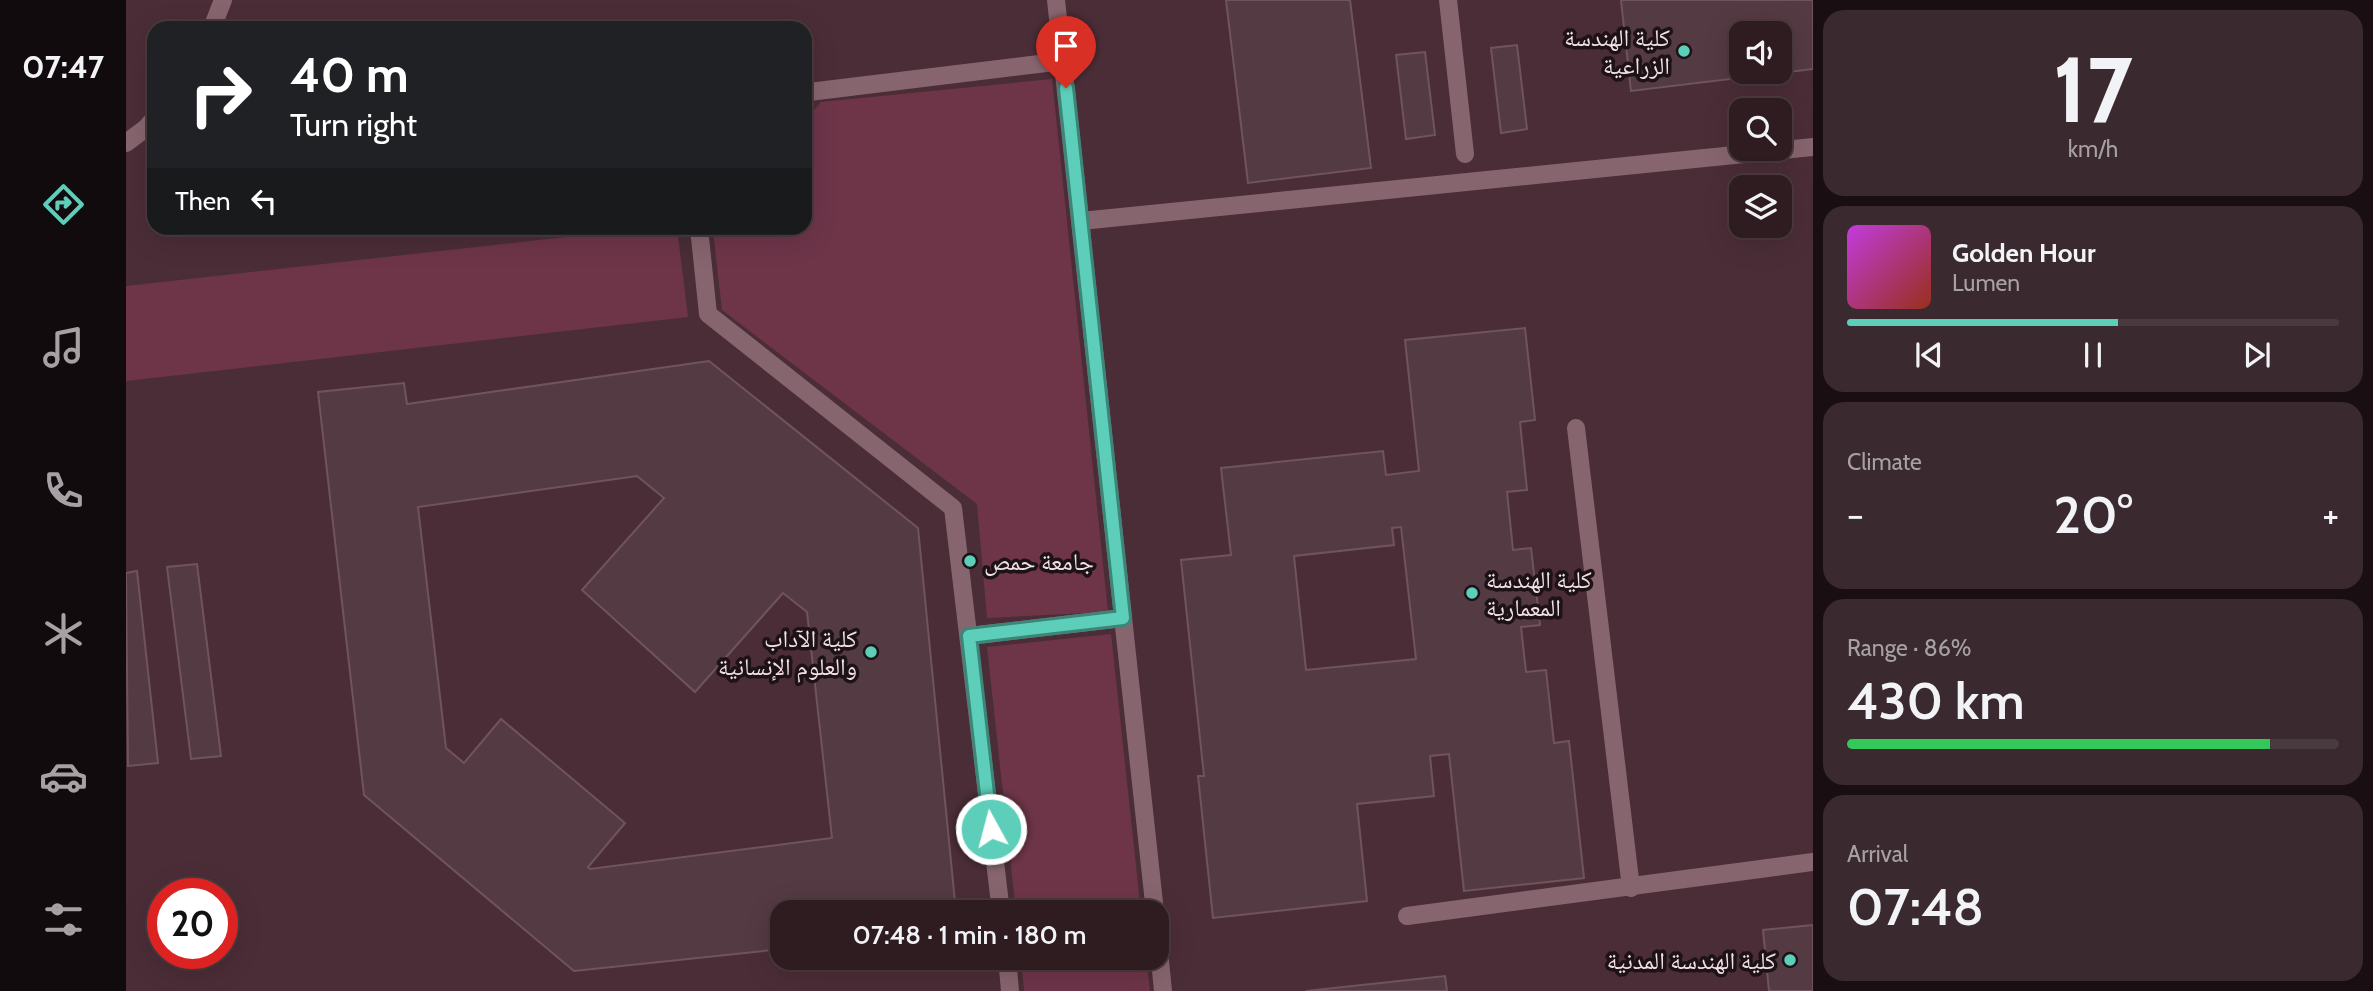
<!DOCTYPE html>
<html lang="en">
<head>
<meta charset="utf-8">
<style>
  :root { --surface:#2e1c21; --page:#3a292e; --text:#f1f3f6; --muted:#a7a1a5; --line:#493a3f; --accent:#5dceb9 }
  body { margin:0; font-family:Cabin,"Noto Naskh Arabic",sans-serif; background:var(--page); color:var(--text); height:100vh; display:flex; flex-direction:column; font-size:26px; white-space:nowrap }
  * { box-sizing:border-box; margin:0 }
  p { font-size:23px; color:var(--muted) }
  .icon { flex:none; width:38px; height:38px; fill:none; stroke:currentColor; stroke-width:2; stroke-linecap:round; stroke-linejoin:round }
  .map { position:relative; flex:1; overflow:hidden }
  .drawer { display:flex; flex-direction:column; gap:10px; padding:10px; background:#190f12; width:560px }
  .drawer>* { flex:none }
  .top-card { position:absolute; left:21px; top:21px; width:665px; height:214px; border-radius:21px; box-shadow:0 7px 28px #0002,0 0 0 2px var(--line); background:#202124; color:#fff; overflow:hidden }
  .tools { position:absolute; left:1603px; top:21px; display:grid; gap:14px }
  .tools a { display:grid; place-items:center; width:63px; height:63px; border-radius:14px; background:var(--surface); box-shadow:0 7px 28px #0002,0 0 0 2px var(--line); font-size:35px }
  .speed { position:absolute; left:21px; top:878px; display:flex; gap:14px; font-size:35px; font-weight:700; text-align:center }
  .speed>* { display:grid; place-content:center; width:91px; height:91px; border-radius:50%; background:var(--surface); box-shadow:0 7px 28px #0002,0 0 0 2px var(--line); line-height:1 }
  .speed .limit { border:10px solid #d22; background:#fff; color:#111 }
  .pin { position:absolute; display:grid; place-items:center; width:60px; height:60px; color:#fff; margin:-72px -30px; border-radius:50% 50% 50% 0; rotate:-45deg; box-shadow:0 0 7px #0007 }
  .pin .icon { rotate:45deg }
  .me { position:absolute; width:77px; margin:-38px; rotate:353deg; stroke-linejoin:round; filter:drop-shadow(0 0 5px #0008) }
  .turn { display:flex; align-items:center; gap:24px; height:147px; padding:0 28px; font-size:32px }
  .turn .icon { width:91px; height:91px; stroke-width:2.5 }
  .turn b { display:block; font-size:49px; line-height:60px }
  .then { display:flex; align-items:center; height:66px; padding:0 28px; background:#0003; gap:14px; font-size:26px }
  .big { font-size:52px; font-weight:600; line-height:1.1 }
  .drawer .tile { flex:1; display:flex; flex-direction:column; justify-content:center; gap:10px; min-width:0; padding:0 24px; border-radius:21px; background:var(--page) }
  .drawer .dial { align-items:center; gap:0 }
  .dial b { font-size:91px; line-height:1 }
  .song { display:flex; align-items:center; gap:21px }
  .cover { width:84px; height:84px; border-radius:10px; background:linear-gradient(135deg,hsl(290 70% 55%),hsl(10 70% 35%)) }
  .played { height:7px; border-radius:4px; background:linear-gradient(90deg,var(--accent) 55%,var(--line) 55%) }
  .keys { display:flex; justify-content:space-around; direction:ltr }
  .heat { display:flex; justify-content:space-between; align-items:center; font-size:38px; direction:ltr }
  .charge { height:10px; border-radius:5px; background:linear-gradient(90deg,#34c759 86%,var(--line) 0) }
  .trip { position:absolute; left:644px; top:900px; width:399px; height:70px; border-radius:21px; background:var(--surface); box-shadow:0 7px 28px #0002,0 0 0 2px var(--line); font-weight:600; line-height:70px; text-align:center }
  main { display:flex; flex:1; min-height:0 }
  .menu { display:flex; flex-direction:column; width:126px; justify-content:space-around; align-items:center; background:#120b0d; color:var(--muted) }
  .menu .icon { width:49px; height:49px }
  .menu .current { color:var(--accent) }
  .menu b { font-size:32px; color:var(--text) }
  .map>svg:first-child { display:block }
</style>
</head>
<body>
<main>
<nav class="menu">
<b>07:47</b>
<svg class="icon current" aria-label="directions" viewBox="0 0 24 24"><path d="M12 3l9 9-9 9-9-9zM9 14v-3h6M13 9l2 2-2 2"/></svg>
<svg class="icon" aria-label="music" viewBox="0 0 24 24"><path d="M9 18V5l10-2v13"/><circle cx="6" cy="18" r="3"/><circle cx="16" cy="16" r="3"/></svg>
<svg class="icon" aria-label="phone" viewBox="0 0 24 24"><path d="M5 4h4l2 5-3 2q2 4 5 5l2-3 5 2v4C11 20 4 13 5 4z"/></svg>
<svg class="icon" aria-label="climate" viewBox="0 0 24 24"><path d="M12 3v18M4 7l16 10M4 17L20 7"/></svg>
<svg class="icon" aria-label="car" viewBox="0 0 24 24"><path d="M5 17H2v-5l4-1 3-4h7l3 4 3 1v5h-3M9 17h6M6 11h13"/><circle cx="7" cy="17" r="2"/><circle cx="17" cy="17" r="2"/></svg>
<svg class="icon" aria-label="filters" viewBox="0 0 24 24"><path d="M4 7h16M4 17h16"/><circle cx="9" cy="7" r="2"/><circle cx="15" cy="17" r="2"/></svg>
</nav>
<div class="map">
<svg width="1687" height="991" viewBox="0 0 1687 991">
  <rect width="100%" height="100%" fill="#3d252c"/>
  <path fill="#4b2d37" fill-rule="evenodd" d="M0,0H1687V991H0ZM28,28H679V228H28ZM1615,33H1654V72H1615ZM1615,110H1654V149H1615ZM1615,187H1654V226H1615ZM37,894H96V954H37ZM656,912H1031V957H656Z"/>
  <g fill="#6e3549">
    <polygon points="926,79 982,612 861,618 851,504 596,310 587,231 590,228 679,228 679,121 695,102"/>
    <polygon points="520,228 551,228 562,317 0,381 0,286"/>
    <polygon points="985,634 1015,912 890,912 861,647"/>
    <polygon points="895,957 1020,957 1024,991 898,991"/>
  </g>
  <g fill="#543a42" stroke="#70545c" stroke-width="2" fill-rule="evenodd">
    <polygon points="1100,0 1224,0 1245,168 1122,183"/>
    <path d="M1495,0H1687V69L1505,91ZM1615,33H1654V72H1615Z"/>
    <polygon points="1391,45 1401,129 1375,133 1365,48"/>
    <polygon points="1299,52 1309,135 1280,139 1270,55"/>
    <path d="M1399,328L1409,420L1394,422L1401,490L1381,492L1387,550L1405,548L1414,625L1395,627L1400,672L1420,670L1428,743L1443,741L1458,878L1338,891L1323,754L1304,756L1308,796L1231,804L1241,901L1087,918L1072,776H1078L1055,560L1105,555L1095,468L1257,451L1260,475L1293,471L1279,340ZM1275,527L1290,659L1180,670L1168,556L1268,545L1266,528Z"/>
    <path d="M583,361L792,528L830,912H656V949L448,971L238,795L192,392L278,383L281,404ZM511,476L538,498L456,590L569,692L657,593L681,612L706,838L464,869L462,867L499,823L375,719L338,763L320,748L292,507Z"/>
    <polygon points="71,564 95,756 65,759 41,567"/>
    <polygon points="11,571 32,763 2,766 0,573"/>
    <polygon points="1687,925 1687,991 1643,991 1637,930"/>
    <polygon points="1319,976 1321,991 1180,991"/>
  </g>
  <g fill="none" stroke-linecap="round" stroke-linejoin="round">
    <g stroke="#87656f" stroke-width="18">
      <polyline points="930,0 1029,912"/>
      <polyline points="1322,0 1339,154"/>
      <polyline points="86,28 97,0"/>
      <polyline points="679,97 683,92 937,61"/>
      <polyline points="0,143 20,128 28,119"/>
      <polyline points="955,221 1687,147"/>
      <polyline points="573,228 582,314 827,508 875,912"/>
      <polyline points="1450,428 1505,888"/>
      <polyline points="843,636 997,618"/>
      <polyline points="1281,916 1687,862"/>
      <polyline points="1031,931 1037,991"/>
      <polyline points="881,957 884,991"/>
    </g>
  </g>
  <g fill="none" stroke-linecap="round" stroke-linejoin="round">
    <defs>
      <polyline id="route" points="865,829 843,636 997,618 940,88"/>
    </defs>
    <use href="#route" stroke="#3c8678" stroke-width="18"/>
    <use href="#route" stroke="#5dceb9" stroke-width="12"/>
  </g>
  <g fill="#5dceb9" stroke="#1d1215" stroke-width="2.5">
    <circle cx="1558" cy="51" r="7"/>
    <circle cx="844" cy="561" r="7"/>
    <circle cx="1346" cy="593" r="7"/>
    <circle cx="745" cy="652" r="7"/>
    <circle cx="1664" cy="960" r="7"/>
  </g>
  <g text-anchor="middle" dominant-baseline="central" stroke-width="7" stroke-linejoin="round" paint-order="stroke">
    <g font-size="24" fill="#f1e0e5" stroke="#1d1215" text-anchor="end">
      <text x="1544" y="37">كلية الهندسة<tspan x="1544" dy="28">الزراعية</tspan></text>
      <text x="858" y="561" text-anchor="start">جامعة حمص</text>
      <text x="1360" y="579" text-anchor="start">كلية الهندسة<tspan x="1360" dy="28">المعمارية</tspan></text>
      <text x="731" y="638">كلية الآداب<tspan x="731" dy="28">والعلوم الإنسانية</tspan></text>
      <text x="1650" y="960">كلية الهندسة المدنية</text>
    </g>
  </g>
</svg>
<div class="tools">
<a><svg class="icon" aria-label="sound" viewBox="0 0 24 24"><path d="M4 9h4l5-4v14l-5-4H4zM17 9q2 3 0 6"/></svg></a>
<a><svg class="icon" aria-label="search" viewBox="0 0 24 24"><circle cx="10" cy="10" r="6"/><path d="M15 15l6 6"/></svg></a>
<a><svg class="icon" aria-label="layers" viewBox="0 0 24 24"><path d="M12 4l9 5-9 5-9-5zM3 14l9 5 9-5"/></svg></a>
</div>
<div class="speed"><div class="limit">20</div></div>
<div class="pin" style="left:940px;top:88px;background:#d93025"><svg class="icon" aria-label="arrive" viewBox="0 0 24 24"><path d="M6 21V4h12l-3 4 3 4H6"/></svg></div>
<svg class="me" style="left:865px;top:829px" viewBox="-20 -20 40 40"><circle r="17" fill="#5dceb9" stroke="#fff" stroke-width="3"/><path d="M0-11L8 9 0 5-8 9z" fill="#fff"/></svg>
<div class="trip">07:48 · 1 min · 180 m</div>
<div class="top-card">
<div class="turn"><svg class="icon" aria-label="right" viewBox="0 0 24 24"><path d="M7 20v-9h11M14 6l5 5-5 5"/></svg><div><b>40 m</b>Turn right</div></div>
<div class="then">Then<svg class="icon" aria-label="left" viewBox="0 0 24 24"><path d="M17 20v-9H6M10 6l-5 5 5 5"/></svg></div>
</div>
</div>
<section class="drawer">
<div class="tile dial"><b>17</b><p>km/h</p></div>
<div class="tile">
<div class="song"><i class="cover"></i><div><b>Golden Hour</b><p>Lumen</p></div></div>
<div class="played"></div>
<div class="keys"><svg class="icon" aria-label="previous" viewBox="0 0 24 24"><path d="M18 5L8 12l10 7zM5 5v14"/></svg><svg class="icon" aria-label="pause" viewBox="0 0 24 24"><path d="M8 5v14M16 5v14"/></svg><svg class="icon" aria-label="next" viewBox="0 0 24 24"><path d="M6 5l10 7-10 7zM19 5v14"/></svg></div>
</div>
<div class="tile"><p>Climate</p>
<div class="heat"><a>−</a><b class="big">20°</b><a>+</a></div>
</div>
<div class="tile"><p>Range · 86%</p><b class="big">430 km</b><div class="charge"></div></div>
<div class="tile"><p>Arrival</p><b class="big">07:48</b></div>
</section>
</main>
</body>
</html>
